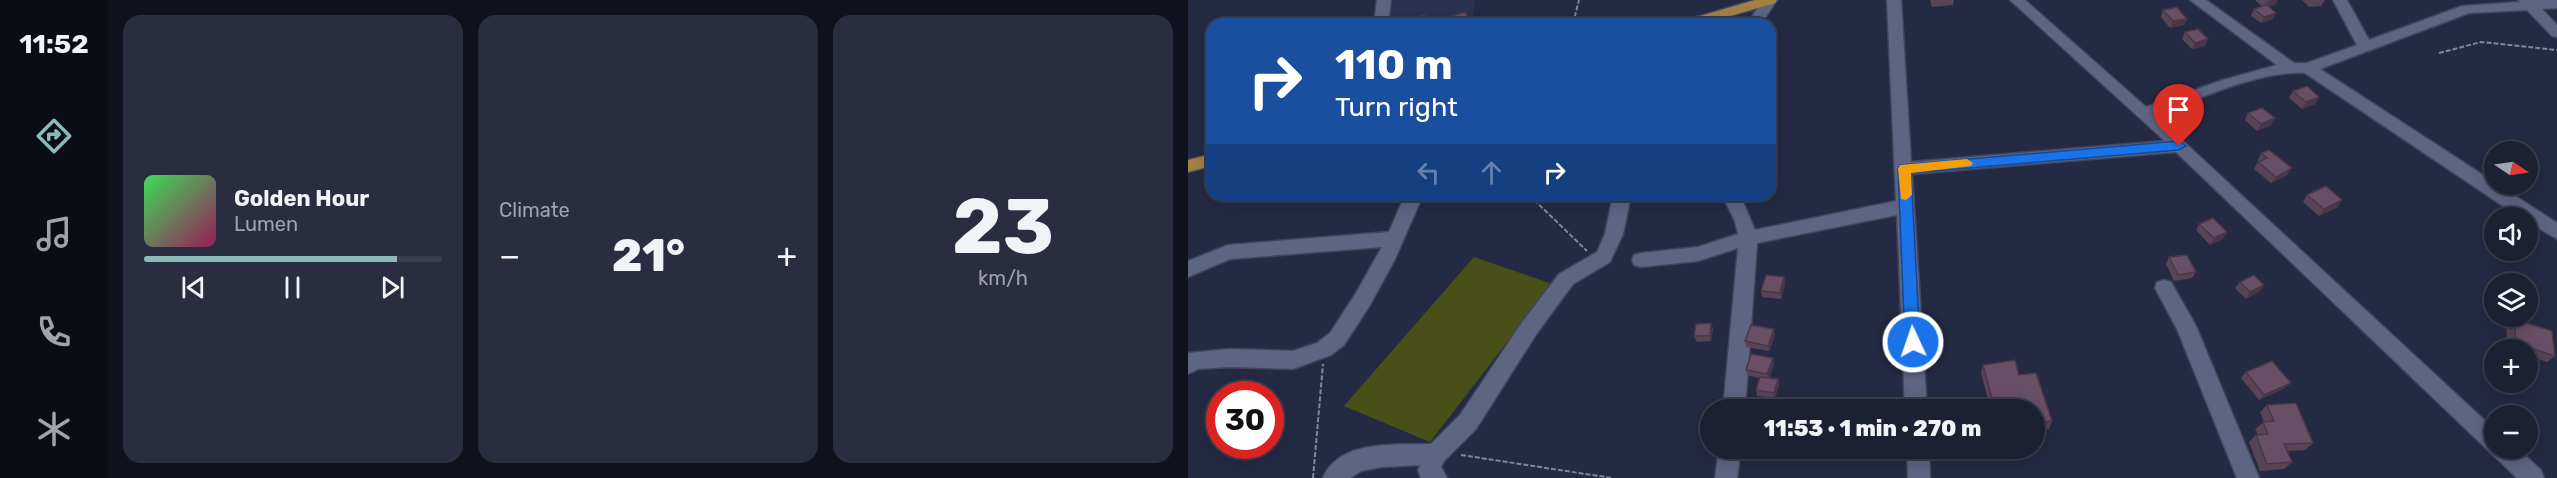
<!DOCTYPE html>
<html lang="en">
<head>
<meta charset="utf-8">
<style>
  :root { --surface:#1c2033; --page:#292d3f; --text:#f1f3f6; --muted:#a0a3ac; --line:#3a3e4e; --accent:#8bbbb9 }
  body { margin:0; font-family:Rubik,sans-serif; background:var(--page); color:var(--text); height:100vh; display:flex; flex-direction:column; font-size:22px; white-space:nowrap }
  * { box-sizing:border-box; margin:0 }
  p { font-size:20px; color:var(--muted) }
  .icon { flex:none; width:33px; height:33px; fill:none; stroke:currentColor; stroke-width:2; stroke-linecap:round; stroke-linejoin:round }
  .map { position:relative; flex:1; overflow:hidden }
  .details { display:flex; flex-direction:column; gap:15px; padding:15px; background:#0f121c; width:1080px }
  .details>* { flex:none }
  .banner { position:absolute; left:18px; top:18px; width:570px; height:183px; border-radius:18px; box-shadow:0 3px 15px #0003,0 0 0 2px var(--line); background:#1a4fa0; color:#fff; overflow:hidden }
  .needle { width:39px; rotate:103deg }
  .buttons { position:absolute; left:1296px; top:141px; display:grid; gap:12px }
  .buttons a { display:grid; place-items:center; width:54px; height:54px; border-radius:50%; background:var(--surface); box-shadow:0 3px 15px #0003,0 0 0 2px var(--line); font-size:30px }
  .speed { position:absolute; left:18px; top:381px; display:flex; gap:12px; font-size:30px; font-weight:700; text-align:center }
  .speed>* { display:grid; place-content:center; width:78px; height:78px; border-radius:50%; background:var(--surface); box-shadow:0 3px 15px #0003,0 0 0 2px var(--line); line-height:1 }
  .speed .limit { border:9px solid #d22; background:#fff; color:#111 }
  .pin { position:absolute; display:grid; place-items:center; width:51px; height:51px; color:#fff; margin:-62px -26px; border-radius:50% 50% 50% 0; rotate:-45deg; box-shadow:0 0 6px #0007 }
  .pin .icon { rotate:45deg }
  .me { position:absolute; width:66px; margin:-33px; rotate:357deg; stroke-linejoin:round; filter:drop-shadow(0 0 4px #0008) }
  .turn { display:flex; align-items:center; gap:21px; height:126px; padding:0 30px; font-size:27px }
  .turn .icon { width:78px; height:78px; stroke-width:2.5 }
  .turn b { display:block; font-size:42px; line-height:51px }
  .lanes { display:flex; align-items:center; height:57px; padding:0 30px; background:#0003; justify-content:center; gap:30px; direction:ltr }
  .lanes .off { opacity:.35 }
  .big { font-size:45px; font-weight:800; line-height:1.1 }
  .details .tile { flex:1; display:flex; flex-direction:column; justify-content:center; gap:9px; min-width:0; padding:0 21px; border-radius:18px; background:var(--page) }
  .details .dial { align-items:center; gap:0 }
  .dial b { font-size:78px; line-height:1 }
  .song { display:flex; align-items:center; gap:18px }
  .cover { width:72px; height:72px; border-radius:9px; background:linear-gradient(135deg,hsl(130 70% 55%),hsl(330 70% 35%)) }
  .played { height:6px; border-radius:3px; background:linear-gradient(90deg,var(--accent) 85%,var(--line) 85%) }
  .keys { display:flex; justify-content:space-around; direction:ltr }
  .heat { display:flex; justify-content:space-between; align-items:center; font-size:33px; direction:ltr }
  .details .tiles { flex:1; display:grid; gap:15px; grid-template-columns:repeat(3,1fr) }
  .trip { position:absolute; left:512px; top:399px; width:345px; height:60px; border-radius:30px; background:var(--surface); box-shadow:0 3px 15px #0003,0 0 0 2px var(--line); font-weight:800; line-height:60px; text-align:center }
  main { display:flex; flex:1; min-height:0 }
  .tab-bar { display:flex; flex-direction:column; width:108px; justify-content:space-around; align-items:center; background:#0b0d14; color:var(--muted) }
  .tab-bar .icon { width:42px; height:42px }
  .tab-bar .on { color:var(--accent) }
  .tab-bar b { font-size:27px; color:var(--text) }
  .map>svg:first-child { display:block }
</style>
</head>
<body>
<main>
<nav class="tab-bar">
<b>11:52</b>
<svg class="icon on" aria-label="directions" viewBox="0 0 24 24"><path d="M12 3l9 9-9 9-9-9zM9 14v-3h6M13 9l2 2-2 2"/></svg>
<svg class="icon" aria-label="music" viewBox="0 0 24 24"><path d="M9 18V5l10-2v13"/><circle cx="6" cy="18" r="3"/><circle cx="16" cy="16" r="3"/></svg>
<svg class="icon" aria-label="phone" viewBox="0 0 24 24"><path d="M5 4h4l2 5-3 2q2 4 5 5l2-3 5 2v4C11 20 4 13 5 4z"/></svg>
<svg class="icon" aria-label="climate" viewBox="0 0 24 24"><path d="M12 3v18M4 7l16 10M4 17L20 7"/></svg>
</nav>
<section class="details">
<div class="tiles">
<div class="tile">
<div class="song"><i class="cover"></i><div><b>Golden Hour</b><p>Lumen</p></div></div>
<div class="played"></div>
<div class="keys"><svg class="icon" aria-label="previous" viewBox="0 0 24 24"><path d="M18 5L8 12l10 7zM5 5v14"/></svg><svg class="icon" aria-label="pause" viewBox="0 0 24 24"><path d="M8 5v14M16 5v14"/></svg><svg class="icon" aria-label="next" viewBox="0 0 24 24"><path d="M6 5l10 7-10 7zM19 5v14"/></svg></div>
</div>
<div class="tile"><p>Climate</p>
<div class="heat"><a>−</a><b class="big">21°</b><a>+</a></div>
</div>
<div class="tile dial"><b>23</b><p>km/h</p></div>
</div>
</section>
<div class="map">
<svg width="1369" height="478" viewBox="0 0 1369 478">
  <rect width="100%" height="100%" fill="#252a44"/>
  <polygon fill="#2b3252" points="197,0 287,0 284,24 192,24"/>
  <polygon fill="#484f17" points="286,257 364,284 242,442 156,406"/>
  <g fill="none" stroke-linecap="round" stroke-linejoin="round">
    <defs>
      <g id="minor">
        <polygon points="189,0 203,0 200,24 186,24"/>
        <polygon points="575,0 589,0 573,24 559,24"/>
        <path d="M699,0H713L723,162L977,141L822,0H837L958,107L1035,80L1089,65L1002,0H1018L1106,63H1119L1169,45L1145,0H1159L1181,40L1274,6L1332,2L1330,0H1369V8L1354,9L1369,25V37L1364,36L1339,10L1281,13L1132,69L1369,223V239L1340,222V218H1333L1117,73C1072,70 1009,100 967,115L1306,429V448H1329L1353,470L1356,478H1329L988,152L724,174L739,410H717L709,215L569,243L557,410H535L550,248L510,261L453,267L446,265L444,260L446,255L453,253L510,247L550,234L547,221L534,195H552L567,230L708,201Z"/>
        <polygon points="217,195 235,195 207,259 182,305 156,345 143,355 105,369 41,367 10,369 0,374 0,353 41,349 105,351 129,343 142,333 168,293 194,247 42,259 0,277 0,261 40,245 201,232"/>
        <path d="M425,195H443L435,234L422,262L385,284L349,333L288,429L256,461L253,467L259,478H233L230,470L232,465L193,467L173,471L162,478H135C151,439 209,445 243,444L272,415L335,321L371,274L409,252L417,234Z"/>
        <polygon points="976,280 983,282 1008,326 1071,478 1049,478 989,329 967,288 969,282"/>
        <polygon points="531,448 553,448 549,478 527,478"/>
        <polygon points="719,448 741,448 742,478 720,478"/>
      </g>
      <g id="major">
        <polygon points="567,0 589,0 587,3 515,24 493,24 495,21"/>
        <polygon points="24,154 24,166 0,172 0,160"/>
      </g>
    </defs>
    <use href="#minor" stroke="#41455b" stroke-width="3"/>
    <use href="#major" stroke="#41455b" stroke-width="3"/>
    <g stroke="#81869b" stroke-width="2" stroke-dasharray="5 2" stroke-linecap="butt">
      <polyline points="385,24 391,0"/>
      <polyline points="1251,53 1293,42 1369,50"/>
      <polyline points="341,195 399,251"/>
      <polyline points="273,455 424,478"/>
      <polyline points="125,478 135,364"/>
    </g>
    <use href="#minor" fill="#5e6583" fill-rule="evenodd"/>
    <use href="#major" fill="#a28145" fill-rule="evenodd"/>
  </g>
  <g fill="#594457">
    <polygon points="742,0 766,0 765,5 744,7"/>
    <polygon points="1068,0 1090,0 1088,4 1081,7 1085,19 1073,23 1063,16 1066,9 1075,7 1068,1"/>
    <polygon points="1114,0 1137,0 1133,6 1121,7"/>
    <polygon points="975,10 999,19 996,25 982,28 973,17"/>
    <polygon points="997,32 1017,46 1004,49 994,39"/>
    <polygon points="1105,91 1131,97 1127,104 1114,109 1101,98"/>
    <polygon points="1060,113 1083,125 1069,131 1057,120"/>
    <polygon points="1073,153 1104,168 1099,175 1083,183 1066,169 1070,162 1071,162 1070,160"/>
    <polygon points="1119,195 1150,207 1131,216 1115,202"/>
    <polygon points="1011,224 1035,239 1022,245 1008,230"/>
    <polygon points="981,257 1008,272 1004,278 986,281 978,264"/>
    <polygon points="596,277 597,284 593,299 574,297 573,291"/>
    <polygon points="1052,282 1072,291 1058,299 1047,288"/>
    <polygon points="1326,319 1367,356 1359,362 1340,355 1340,350 1320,349 1318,325"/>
    <polygon points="523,323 525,329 523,341 509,342 506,336"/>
    <polygon points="587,335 581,351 558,347 557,341"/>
    <polygon points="586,364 581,378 590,379 591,385 587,398 569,396 568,390 571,378 559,375 558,370"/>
    <polygon points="795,365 831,375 864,421 861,429 846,431 846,410 803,410 793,373"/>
    <polygon points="1058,372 1097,388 1071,400 1053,378"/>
    <polygon points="1079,405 1125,443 1117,450 1099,451 1104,462 1096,469 1072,471 1061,442 1068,435 1070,435 1067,429 1076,422 1072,412"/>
  </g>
  <g fill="#493747">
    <polygon points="1084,0 1090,0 1088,4 1077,8 1080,1"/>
    <polygon points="278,12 283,24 278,24"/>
    <polygon points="1088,13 1085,19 1073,23 1076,17"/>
    <polygon points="999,19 996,25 982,28 985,21"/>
    <polygon points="1020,39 1017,46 1004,49 1007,43"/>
    <polygon points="1131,97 1127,104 1114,109 1118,102"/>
    <polygon points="1087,118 1083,125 1069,131 1073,124"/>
    <polygon points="1104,168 1099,175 1083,183 1088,177"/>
    <polygon points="1154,200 1150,207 1131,216 1136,209"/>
    <polygon points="1039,232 1035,239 1022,245 1026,238"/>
    <polygon points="596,277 597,284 593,299 592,293"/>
    <polygon points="1076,285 1072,291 1058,299 1062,292"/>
    <polygon points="523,323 525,329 523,341 522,336"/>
    <polygon points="586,329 587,335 581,351 580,346"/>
    <polygon points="585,358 586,364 581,380 579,374"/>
    <polygon points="590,379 591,385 587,398 586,393"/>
    <polygon points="1103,383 1097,388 1071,400 1076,395"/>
  </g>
  <g fill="#684f65" stroke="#493747" stroke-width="1.5">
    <polygon points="1079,5 1088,13 1076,17 1066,9"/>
    <polygon points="989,7 999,19 985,21 975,10"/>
    <polygon points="278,12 280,21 278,24 202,24 237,15 238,23"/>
    <polygon points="1010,29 1020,39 1007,43 997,32"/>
    <polygon points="1119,86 1131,97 1118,102 1105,91"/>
    <polygon points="1074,108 1087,118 1073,124 1060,113"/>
    <polygon points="1081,150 1104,168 1088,177 1070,162 1079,158 1073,153"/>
    <polygon points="1138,186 1154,200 1136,209 1119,195"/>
    <polygon points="1025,218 1039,232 1026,238 1011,224"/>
    <polygon points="999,255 1008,272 990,275 981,257"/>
    <polygon points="578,275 596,277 592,293 573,291"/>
    <polygon points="1066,275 1076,285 1062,292 1052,282"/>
    <polygon points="1326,319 1364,331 1367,356 1328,343"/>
    <polygon points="523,323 522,336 506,336 508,324"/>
    <polygon points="563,325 586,329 580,346 557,341"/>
    <polygon points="563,354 585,358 579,374 558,370"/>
    <polygon points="827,360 831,375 848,373 864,421 846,424 846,410 807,410 795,365"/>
    <polygon points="1084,361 1103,383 1076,395 1058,372"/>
    <polygon points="572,377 590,379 586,393 568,390"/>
    <polygon points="1108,403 1125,443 1096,444 1104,462 1079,464 1068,435 1080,434 1075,422 1086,421 1079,405"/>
  </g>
  <polygon fill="#1a73e8" stroke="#114b97" stroke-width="1.5" points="991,141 998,146 991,150 723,173 732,342 730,347 725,348 719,347 717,342 710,169 712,165"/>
  <polygon fill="#f59e0b" points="779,159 785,163 783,166 723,173 724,195 718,200 713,199 710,169 712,165"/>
</svg>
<div class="buttons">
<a><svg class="needle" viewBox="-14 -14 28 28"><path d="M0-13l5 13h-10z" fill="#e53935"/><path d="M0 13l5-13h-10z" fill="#a0a3ac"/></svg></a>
<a><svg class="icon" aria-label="sound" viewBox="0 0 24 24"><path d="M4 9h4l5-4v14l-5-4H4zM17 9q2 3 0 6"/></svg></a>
<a><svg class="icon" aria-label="layers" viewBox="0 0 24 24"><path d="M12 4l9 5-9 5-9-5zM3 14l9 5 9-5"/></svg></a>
<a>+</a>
<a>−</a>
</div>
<div class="speed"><div class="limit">30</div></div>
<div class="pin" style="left:991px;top:146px;background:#d93025"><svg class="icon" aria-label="arrive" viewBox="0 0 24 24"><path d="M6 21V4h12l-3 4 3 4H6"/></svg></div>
<svg class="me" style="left:725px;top:342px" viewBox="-20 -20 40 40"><circle r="17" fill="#1a73e8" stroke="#fff" stroke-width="3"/><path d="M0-11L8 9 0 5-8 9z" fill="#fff"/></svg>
<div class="trip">11:53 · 1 min · 270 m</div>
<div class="banner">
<div class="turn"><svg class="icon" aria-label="right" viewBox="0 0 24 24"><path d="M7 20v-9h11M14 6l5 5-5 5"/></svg><div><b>110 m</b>Turn right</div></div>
<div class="lanes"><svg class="icon off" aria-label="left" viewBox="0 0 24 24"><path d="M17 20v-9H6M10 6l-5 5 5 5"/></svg><svg class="icon off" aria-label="ahead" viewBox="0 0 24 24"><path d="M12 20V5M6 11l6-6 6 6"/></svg><svg class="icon" aria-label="right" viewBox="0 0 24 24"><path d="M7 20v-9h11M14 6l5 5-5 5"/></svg></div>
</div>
</div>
</main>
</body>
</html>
